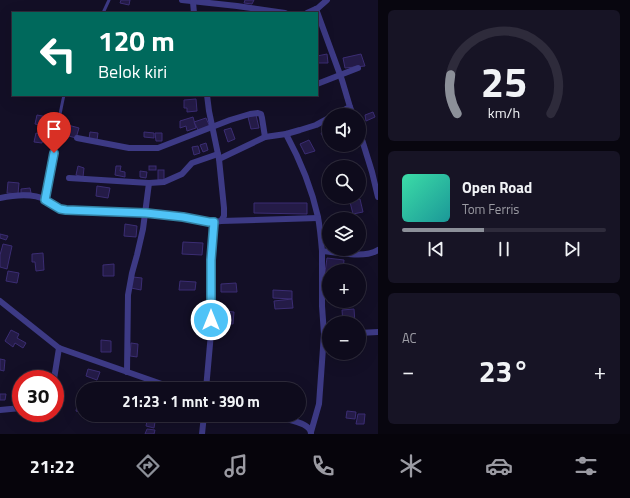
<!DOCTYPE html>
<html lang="id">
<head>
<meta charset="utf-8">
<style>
  :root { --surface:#0e0b1c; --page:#171425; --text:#f1f3f6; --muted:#9b9ba3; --line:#2e2b3b; --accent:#8c9099 }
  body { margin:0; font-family:"Titillium Web",sans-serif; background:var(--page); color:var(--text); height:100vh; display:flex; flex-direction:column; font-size:15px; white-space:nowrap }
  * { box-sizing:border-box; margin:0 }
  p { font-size:13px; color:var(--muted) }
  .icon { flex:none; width:22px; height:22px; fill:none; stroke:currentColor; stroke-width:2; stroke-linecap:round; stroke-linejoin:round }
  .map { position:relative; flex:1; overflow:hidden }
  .sheet { display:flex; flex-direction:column; gap:10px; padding:10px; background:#08060f; width:252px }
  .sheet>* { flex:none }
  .guide { position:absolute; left:12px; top:12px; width:306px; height:84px; border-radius:0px; box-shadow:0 4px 16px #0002,0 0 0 1px var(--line); background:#00695c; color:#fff; overflow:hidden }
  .controls { position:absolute; left:322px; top:108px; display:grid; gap:8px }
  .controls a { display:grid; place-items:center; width:44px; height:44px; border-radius:50%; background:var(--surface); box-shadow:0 4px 16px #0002,0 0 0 1px var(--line); font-size:20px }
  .speed { position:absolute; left:12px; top:370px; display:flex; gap:8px; font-size:20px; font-weight:700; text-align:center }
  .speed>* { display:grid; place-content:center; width:52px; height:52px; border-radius:50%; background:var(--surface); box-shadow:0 4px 16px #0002,0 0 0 1px var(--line); line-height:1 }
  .speed .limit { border:6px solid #d22; background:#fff; color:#111 }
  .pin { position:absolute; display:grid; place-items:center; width:34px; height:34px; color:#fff; margin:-41px -17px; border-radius:50% 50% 50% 0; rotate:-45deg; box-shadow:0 0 4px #0007 }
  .pin .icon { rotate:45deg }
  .me { position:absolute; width:44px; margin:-22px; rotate:0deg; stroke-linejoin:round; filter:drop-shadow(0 0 3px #0008) }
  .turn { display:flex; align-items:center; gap:14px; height:84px; padding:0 20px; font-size:18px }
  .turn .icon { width:52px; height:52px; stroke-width:2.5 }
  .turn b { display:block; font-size:28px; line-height:34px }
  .big { font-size:30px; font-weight:700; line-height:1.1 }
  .sheet .tile { flex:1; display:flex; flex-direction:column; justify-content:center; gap:6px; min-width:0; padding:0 14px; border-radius:6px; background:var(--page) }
  .sheet .dial { align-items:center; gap:0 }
  .dial svg { height:104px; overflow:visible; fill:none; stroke:var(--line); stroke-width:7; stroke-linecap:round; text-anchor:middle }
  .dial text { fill:var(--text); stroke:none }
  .song { display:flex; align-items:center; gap:12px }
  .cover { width:48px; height:48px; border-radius:6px; background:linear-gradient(135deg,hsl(160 70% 55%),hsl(180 70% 35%)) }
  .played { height:4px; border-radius:2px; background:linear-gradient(90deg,var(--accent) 40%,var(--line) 40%) }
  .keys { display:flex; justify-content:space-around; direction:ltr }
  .heat { display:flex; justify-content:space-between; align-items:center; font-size:22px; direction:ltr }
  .trip { position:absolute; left:76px; top:382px; width:230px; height:40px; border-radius:20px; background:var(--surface); box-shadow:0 4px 16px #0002,0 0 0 1px var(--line); font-weight:700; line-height:40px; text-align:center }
  .tabs { display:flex; height:64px; justify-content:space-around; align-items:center; background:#06040b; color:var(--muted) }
  .tabs .icon { width:28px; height:28px }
  .tabs .current { color:var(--accent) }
  .tabs b { font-size:18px; color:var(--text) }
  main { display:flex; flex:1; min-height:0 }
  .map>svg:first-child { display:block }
</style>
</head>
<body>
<main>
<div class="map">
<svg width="378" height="434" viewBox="0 0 378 434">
  <rect width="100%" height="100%" fill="#130f26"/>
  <g fill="#241b47" stroke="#3b2d73">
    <polygon points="121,0 130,0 129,5 120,3"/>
    <polygon points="245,0 254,0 252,4 244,3"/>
    <polygon points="327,54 328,63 318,63 317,56"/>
    <polygon points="361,54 365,66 345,68 343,58"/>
    <polygon points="196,99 197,111 187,112 187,108 184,108 184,100"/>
    <polygon points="373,112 375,117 366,121 365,115"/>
    <polygon points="37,115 48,117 47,126 35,124"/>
    <polygon points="256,115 259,128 251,129 248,117"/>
    <polygon points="193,117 196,128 187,131 186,126 180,128 180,121"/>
    <polygon points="206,118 210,127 199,132 194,122"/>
    <polygon points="68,125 79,128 76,138 65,135"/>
    <polygon points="231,128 235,139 228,142 224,130"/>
    <polygon points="329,130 329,139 325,141 321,133"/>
    <polygon points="90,132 98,133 97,140 89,139"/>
    <polygon points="144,132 154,133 154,138 144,137"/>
    <polygon points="36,133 44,135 42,143 34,142"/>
    <polygon points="155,133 162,133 162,141 156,141"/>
    <polygon points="309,140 315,151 305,154 300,144"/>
    <polygon points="206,143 208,150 203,152 200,145"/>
    <polygon points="198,146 200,153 194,155 192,147"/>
    <polygon points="78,166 84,168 83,177 76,175"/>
    <polygon points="116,166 121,166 120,171 125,172 125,177 115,175"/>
    <rect x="149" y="166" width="7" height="4"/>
    <rect x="158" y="170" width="6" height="10"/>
    <polygon points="140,171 147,172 146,178 140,177"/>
    <polygon points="8,182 19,183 18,194 7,193"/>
    <polygon points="97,186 110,188 108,198 96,196"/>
    <polygon points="30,188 31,193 21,193 21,189"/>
    <polygon points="360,199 363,212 353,214 350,202"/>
    <polygon points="254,203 307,203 307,214 254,213"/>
    <polygon points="125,224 137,226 136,237 124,236"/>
    <polygon points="0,234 8,236 6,240 0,238"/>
    <polygon points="183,242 203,243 202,255 182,254"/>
    <polygon points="3,244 12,246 7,269 0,267 0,255"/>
    <polygon points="43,253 44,270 36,271 35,262 32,262 32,254"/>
    <polygon points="327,258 344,260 343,271 329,271 329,280 324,279"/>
    <polygon points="114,264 114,276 103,276 103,265"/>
    <polygon points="8,271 19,273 17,283 6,281"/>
    <polygon points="133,277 142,278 141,290 131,288"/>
    <polygon points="180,281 196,282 195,290 179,290"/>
    <polygon points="236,283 237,292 221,292 221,284"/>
    <polygon points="273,290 292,291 292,299 273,298"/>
    <polygon points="292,299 293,308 275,309 274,301"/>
    <polygon points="354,309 355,323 343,323 342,310"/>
    <polygon points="224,311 234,312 233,324 223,323"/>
    <polygon points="11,330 19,334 17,338 26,343 23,348 15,343 13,347 5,341"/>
    <polygon points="101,340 111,341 111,352 101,352"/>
    <polygon points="131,343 138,344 137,357 130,356"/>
    <polygon points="0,359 5,360 4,371 0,370"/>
    <polygon points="88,369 100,372 97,380 86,376"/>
    <polygon points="0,394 6,394 5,400 0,400"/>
    <polygon points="79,395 83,395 83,413 76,411"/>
    <polygon points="347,411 356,412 355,419 346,418"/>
    <polygon points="358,414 365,414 364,424 356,424"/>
    <polygon points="147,421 155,422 154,428 146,426"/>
    <polygon points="147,429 155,430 154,434 145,434"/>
  </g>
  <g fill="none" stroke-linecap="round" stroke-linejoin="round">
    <g stroke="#3d3a85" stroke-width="3">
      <polyline points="103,13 109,0"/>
      <path d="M45,200C52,165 56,130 64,95"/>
    </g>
    <g stroke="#3d3a85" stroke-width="6">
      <polyline points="182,0 237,6 285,13"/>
      <polyline points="193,2 194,13"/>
      <polyline points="316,9 342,80 350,107 335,115"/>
      <polyline points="307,13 318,8 327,0"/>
      <polyline points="317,84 358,68"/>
      <polyline points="350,107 353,115"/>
      <polyline points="359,130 372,172 378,197"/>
      <path d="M286,134C299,158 312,190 318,217C320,228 321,239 322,251C338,252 364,259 378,250"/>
      <polyline points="77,138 129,148 158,148 230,120 250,114 258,113 261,114 262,118 265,137"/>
      <polyline points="219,159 265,137 286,134 300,130 316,125 329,118"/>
      <polyline points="69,178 149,183 164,182 182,174 192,163 218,154"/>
      <path d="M0,198C15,195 33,193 46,200C53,204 58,208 66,211C104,212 143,212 182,217C195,218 208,224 221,221L224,216V208L219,159L209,111L207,95"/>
      <polyline points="221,221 318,218"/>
      <polyline points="322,251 322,306 324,334 329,334"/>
      <polyline points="0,301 59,348 176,389"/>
      <polyline points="359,333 378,332"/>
      <polyline points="127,372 128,295 132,273 137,255 143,229 149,183"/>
      <polyline points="54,379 59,348"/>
      <polyline points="206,389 211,333 211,259 214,222"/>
      <polyline points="0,410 21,408"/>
      <path d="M268,415C278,417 299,421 306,426C309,428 311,431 311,434"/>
      <polyline points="311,432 319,404 324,334"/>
      <polyline points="202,434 204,415"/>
    </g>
  </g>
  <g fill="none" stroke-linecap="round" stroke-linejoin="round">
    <defs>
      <polyline id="route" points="54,153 45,200 60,209 66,210 146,213 183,217 209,222 214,222 211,260 211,320"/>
    </defs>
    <use href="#route" stroke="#337fa1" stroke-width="10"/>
    <use href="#route" stroke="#4fc3f7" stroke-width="7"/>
  </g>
</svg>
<div class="controls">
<a><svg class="icon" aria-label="sound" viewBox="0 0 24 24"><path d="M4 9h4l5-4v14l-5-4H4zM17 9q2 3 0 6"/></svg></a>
<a><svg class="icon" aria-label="search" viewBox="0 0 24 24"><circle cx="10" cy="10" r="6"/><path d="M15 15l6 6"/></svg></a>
<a><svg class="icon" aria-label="layers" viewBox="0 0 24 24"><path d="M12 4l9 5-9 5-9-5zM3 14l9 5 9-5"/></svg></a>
<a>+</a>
<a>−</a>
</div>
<div class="speed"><div class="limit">30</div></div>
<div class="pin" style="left:54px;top:153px;background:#d93025"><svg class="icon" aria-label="arrive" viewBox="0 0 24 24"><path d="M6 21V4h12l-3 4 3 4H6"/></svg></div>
<svg class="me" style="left:211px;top:320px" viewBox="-20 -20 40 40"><circle r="17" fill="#4fc3f7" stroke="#fff" stroke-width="3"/><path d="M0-11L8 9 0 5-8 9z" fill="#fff"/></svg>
<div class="trip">21:23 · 1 mnt · 390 m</div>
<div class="guide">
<div class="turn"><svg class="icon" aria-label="left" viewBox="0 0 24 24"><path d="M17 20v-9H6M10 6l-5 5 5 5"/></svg><div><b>120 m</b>Belok kiri</div></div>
</div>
</div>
<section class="sheet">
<div class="tile dial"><svg viewBox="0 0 100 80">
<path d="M14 69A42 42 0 1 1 86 69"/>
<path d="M14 69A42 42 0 0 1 9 39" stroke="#8c9099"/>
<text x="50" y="56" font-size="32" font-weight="700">25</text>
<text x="50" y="72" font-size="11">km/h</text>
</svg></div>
<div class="tile">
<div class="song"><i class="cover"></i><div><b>Open Road</b><p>Tom Ferris</p></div></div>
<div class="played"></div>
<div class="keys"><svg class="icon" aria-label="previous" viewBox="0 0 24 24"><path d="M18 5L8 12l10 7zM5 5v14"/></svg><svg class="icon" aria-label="pause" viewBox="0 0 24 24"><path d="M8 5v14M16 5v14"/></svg><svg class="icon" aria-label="next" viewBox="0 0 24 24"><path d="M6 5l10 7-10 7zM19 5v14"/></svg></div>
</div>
<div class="tile"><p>AC</p>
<div class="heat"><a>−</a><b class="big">23°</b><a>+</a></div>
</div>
</section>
</main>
<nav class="tabs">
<b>21:22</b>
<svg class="icon current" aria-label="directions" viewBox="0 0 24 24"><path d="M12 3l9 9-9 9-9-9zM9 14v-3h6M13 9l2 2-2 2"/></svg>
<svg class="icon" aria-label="music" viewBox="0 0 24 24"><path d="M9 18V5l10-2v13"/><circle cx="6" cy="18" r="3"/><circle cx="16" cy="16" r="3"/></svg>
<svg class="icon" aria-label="phone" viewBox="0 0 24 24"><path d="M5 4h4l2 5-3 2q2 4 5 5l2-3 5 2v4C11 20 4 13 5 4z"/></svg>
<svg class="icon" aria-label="climate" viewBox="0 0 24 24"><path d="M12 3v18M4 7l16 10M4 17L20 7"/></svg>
<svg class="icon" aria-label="car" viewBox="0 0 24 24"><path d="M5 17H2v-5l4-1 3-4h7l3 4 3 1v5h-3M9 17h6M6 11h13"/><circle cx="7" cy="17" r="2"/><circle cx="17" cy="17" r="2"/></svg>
<svg class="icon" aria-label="filters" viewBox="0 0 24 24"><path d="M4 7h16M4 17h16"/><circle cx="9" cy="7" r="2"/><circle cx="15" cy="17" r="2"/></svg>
</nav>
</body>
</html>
